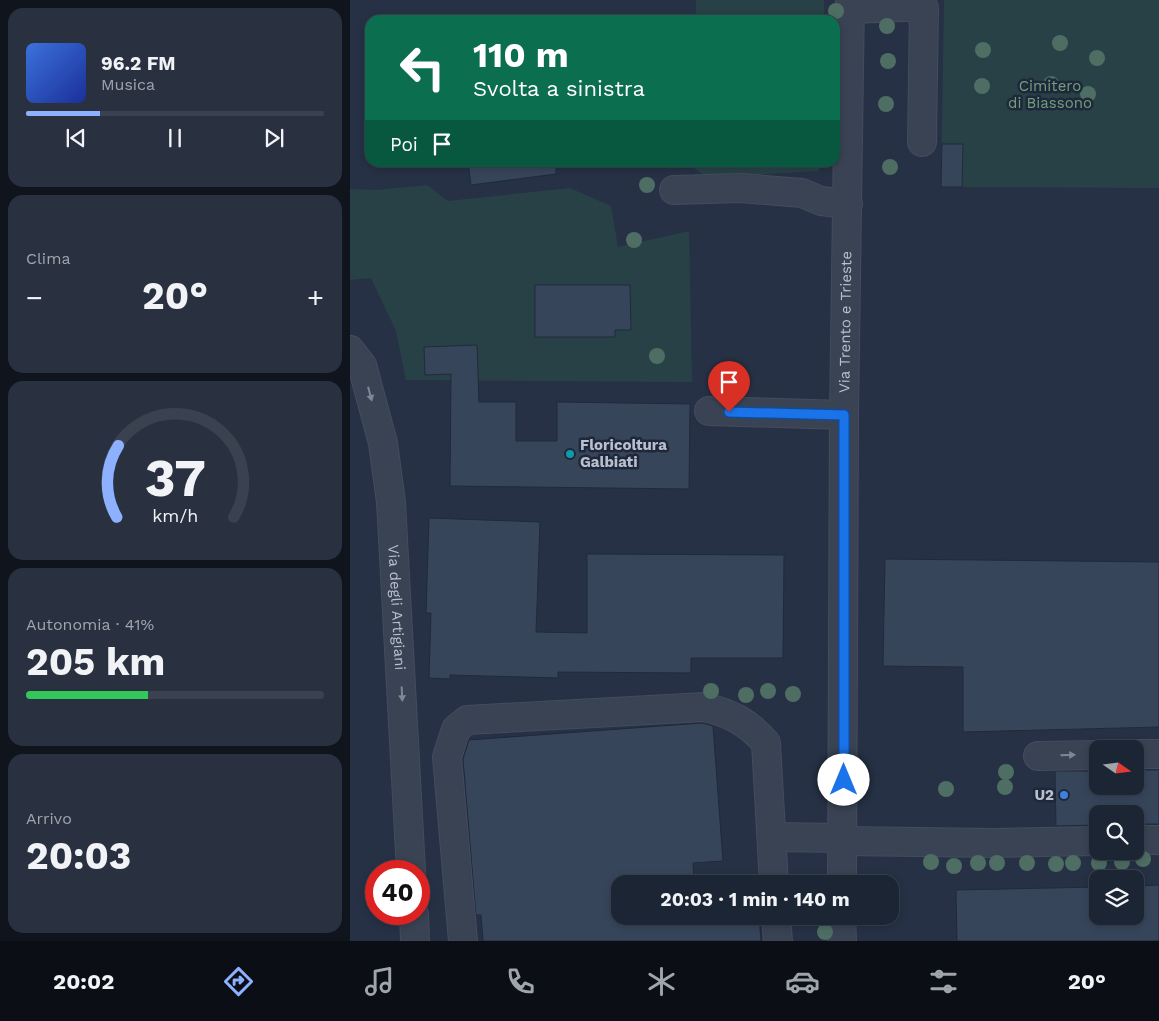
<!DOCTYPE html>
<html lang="it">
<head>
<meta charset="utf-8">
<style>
  :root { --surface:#1c2534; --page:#293140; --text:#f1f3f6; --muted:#a0a5ac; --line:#3a424f; --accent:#8db1fe }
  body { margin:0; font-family:"Work Sans",sans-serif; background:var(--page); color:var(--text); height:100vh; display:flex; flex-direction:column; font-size:19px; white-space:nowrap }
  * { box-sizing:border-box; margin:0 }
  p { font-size:16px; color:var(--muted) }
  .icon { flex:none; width:28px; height:28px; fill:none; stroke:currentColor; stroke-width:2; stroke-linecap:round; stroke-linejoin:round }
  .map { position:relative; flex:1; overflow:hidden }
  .details { display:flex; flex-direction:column; gap:8px; padding:8px; background:#0f141d; width:350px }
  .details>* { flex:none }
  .top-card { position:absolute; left:15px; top:15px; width:475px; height:152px; border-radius:15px; box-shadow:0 2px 8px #0003,0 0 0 1px var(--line); background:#0b6e4f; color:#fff; overflow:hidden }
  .needle { width:32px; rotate:104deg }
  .buttons { position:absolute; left:739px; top:740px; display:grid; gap:10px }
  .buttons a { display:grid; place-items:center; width:55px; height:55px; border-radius:10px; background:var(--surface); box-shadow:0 2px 8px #0003,0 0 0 1px var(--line); font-size:25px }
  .speed { position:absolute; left:15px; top:860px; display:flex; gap:10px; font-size:25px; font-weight:700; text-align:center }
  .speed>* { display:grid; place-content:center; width:65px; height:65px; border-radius:50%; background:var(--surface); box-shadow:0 2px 8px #0003,0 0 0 1px var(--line); line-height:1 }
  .speed .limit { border:8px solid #d22; background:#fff; color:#111 }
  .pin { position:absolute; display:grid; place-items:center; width:42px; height:42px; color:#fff; margin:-51px -21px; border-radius:50% 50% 50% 0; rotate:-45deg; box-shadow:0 0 5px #0007 }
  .pin .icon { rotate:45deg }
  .me { position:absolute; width:55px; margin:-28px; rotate:0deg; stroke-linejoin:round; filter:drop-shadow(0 0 4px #0008) }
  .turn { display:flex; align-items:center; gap:18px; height:105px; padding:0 25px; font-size:22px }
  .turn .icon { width:65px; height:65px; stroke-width:2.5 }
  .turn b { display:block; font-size:35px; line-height:42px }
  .then { display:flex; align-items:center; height:48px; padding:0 25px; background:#0003; gap:10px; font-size:19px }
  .big { font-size:38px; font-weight:700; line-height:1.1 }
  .details .widget { flex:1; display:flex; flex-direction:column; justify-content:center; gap:8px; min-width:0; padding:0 18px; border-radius:15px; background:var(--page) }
  .details .dial { align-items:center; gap:0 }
  .dial svg { height:130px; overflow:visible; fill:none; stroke:var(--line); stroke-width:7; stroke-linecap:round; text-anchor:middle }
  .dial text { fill:var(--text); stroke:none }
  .song { display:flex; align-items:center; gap:15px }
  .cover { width:60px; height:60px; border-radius:8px; background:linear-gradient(135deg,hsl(220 70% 55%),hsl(230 70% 35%)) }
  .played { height:5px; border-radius:2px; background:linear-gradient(90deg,var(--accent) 25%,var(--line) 25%) }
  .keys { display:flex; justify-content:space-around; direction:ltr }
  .heat { display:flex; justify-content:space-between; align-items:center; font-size:28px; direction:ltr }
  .charge { height:8px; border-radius:4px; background:linear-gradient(90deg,#34c759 41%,var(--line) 0) }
  .trip { position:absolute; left:261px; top:875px; width:288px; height:50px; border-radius:15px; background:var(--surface); box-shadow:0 2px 8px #0003,0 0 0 1px var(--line); font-weight:700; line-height:50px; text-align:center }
  .dock { display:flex; height:80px; justify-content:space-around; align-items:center; background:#0b0f15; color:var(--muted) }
  .dock .icon { width:35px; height:35px }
  .dock .current { color:var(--accent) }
  .dock b { font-size:22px; color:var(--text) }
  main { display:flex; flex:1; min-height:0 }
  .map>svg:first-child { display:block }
</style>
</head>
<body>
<main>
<section class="details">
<div class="widget">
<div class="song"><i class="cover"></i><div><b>96.2 FM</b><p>Musica</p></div></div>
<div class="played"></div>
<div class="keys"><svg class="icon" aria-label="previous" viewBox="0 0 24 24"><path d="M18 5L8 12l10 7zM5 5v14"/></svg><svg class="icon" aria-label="pause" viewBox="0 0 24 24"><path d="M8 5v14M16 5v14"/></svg><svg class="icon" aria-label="next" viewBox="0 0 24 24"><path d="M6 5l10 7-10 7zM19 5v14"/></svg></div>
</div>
<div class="widget"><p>Clima</p>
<div class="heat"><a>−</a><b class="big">20°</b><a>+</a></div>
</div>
<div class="widget dial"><svg viewBox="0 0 100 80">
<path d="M14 69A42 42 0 1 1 86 69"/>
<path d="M14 69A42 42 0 0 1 15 25" stroke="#8db1fe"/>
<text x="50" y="56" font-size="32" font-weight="700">37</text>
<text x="50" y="72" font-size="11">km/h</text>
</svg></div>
<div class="widget"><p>Autonomia · 41%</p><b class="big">205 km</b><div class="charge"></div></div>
<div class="widget"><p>Arrivo</p><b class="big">20:03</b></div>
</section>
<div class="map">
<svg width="809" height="941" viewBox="0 0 809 941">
  <rect width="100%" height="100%" fill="#263145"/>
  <g fill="#284146">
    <rect x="346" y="0" width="128" height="20"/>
    <polygon points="594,0 809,0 809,188 591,187"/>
    <polygon points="344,162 469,163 469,171 366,177 352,174 344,168"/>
    <polygon points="77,185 98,201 220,188 261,206 268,247 339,231 342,382 56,380 46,331 21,278 0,280 0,189 26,190"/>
  </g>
  <g fill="#37455b" stroke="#212a3c">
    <polygon points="592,144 613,144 612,187 591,187"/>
    <polygon points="118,162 206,162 206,174 121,185"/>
    <polygon points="185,285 280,285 281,330 265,330 265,337 185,337"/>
    <polygon points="127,345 129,402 166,402 166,441 207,441 207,402 340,404 339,489 100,486 101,374 75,375 74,347"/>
    <polygon points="79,518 190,522 186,632 237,633 237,554 434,555 433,658 341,658 341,673 208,672 208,678 100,675 100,679 79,678 81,613 76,613"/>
    <polygon points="535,559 809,562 809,727 613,732 613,667 533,666"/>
    <polygon points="352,723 363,726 373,861 343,863 344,884 270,884 270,916 409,916 411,941 133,941 131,915 126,915 113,759 119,740"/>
    <polygon points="785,770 809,770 809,824 785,824 785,814 748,814 748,825 706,826 705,771 748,771 748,786 785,786"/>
    <polygon points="809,885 809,941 607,941 606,890 748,887 748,916 785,916 785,886"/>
  </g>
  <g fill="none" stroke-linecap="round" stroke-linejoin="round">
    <defs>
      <g id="minor">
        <polyline points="556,0 555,7 574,8 572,142"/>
        <polyline points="500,9 555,7"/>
        <polyline points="324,190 391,188 452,193 471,201 498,204"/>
        <path id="s1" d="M0,350L12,365L33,443L41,502L61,871"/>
        <polyline points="359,411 494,415"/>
        <polyline points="785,754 809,754"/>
        <polyline points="688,756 748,755"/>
        <polyline points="422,837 494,838"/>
        <polyline points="785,840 809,840"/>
        <polyline points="493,841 644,843 748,841"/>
        <path id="s2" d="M492,884L494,415L500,0"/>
        <polyline points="64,914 65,941"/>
        <polyline points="426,916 428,941"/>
        <polyline points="491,916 492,941"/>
        <path d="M113,941L97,757L106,729L117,720L354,707C380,713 398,722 416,743L424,884"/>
      </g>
    </defs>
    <use href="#minor" stroke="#444c5e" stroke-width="30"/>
    <use href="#minor" stroke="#3a4354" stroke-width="28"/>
  </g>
  <g fill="#4e6e63">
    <circle cx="486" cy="11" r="8"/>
    <circle cx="537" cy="26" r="8"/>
    <circle cx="710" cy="43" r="8"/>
    <circle cx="633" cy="50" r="8"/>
    <circle cx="747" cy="58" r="8"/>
    <circle cx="538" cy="61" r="8"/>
    <circle cx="701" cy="84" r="8"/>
    <circle cx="632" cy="86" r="8"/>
    <circle cx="738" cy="94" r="8"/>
    <circle cx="536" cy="104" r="8"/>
    <circle cx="540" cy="167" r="8"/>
    <circle cx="297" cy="185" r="8"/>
    <circle cx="284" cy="240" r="8"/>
    <circle cx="307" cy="356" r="8"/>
    <circle cx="361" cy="691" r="8"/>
    <circle cx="418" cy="691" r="8"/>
    <circle cx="443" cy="694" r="8"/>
    <circle cx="396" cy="695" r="8"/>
    <circle cx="656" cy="772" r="8"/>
    <circle cx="655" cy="787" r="8"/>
    <circle cx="596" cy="789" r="8"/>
    <circle cx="793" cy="859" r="8"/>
    <circle cx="581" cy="862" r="8"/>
    <circle cx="772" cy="862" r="8"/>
    <circle cx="628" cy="863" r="8"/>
    <circle cx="647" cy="863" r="8"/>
    <circle cx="677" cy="863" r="8"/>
    <circle cx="723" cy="863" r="8"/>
    <circle cx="749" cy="863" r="8"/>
    <circle cx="706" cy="864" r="8"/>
    <circle cx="604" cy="866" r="8"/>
    <circle cx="475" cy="932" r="8"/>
  </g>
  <defs><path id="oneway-solid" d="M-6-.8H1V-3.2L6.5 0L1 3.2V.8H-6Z" transform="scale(1.25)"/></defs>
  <g fill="#7f8797">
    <use href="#oneway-solid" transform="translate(20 394) rotate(75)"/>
    <use href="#oneway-solid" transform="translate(52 694) rotate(87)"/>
    <use href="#oneway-solid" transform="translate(718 755) rotate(-1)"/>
  </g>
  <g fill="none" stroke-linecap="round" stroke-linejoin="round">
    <defs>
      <polyline id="route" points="379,412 494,415 494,780"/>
    </defs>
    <use href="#route" stroke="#114b97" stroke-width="12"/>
    <use href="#route" stroke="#1a73e8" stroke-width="9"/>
  </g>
  <circle fill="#0f9aa8" stroke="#1f283a" stroke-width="2" cx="220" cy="454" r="5"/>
  <circle fill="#3f7fe0" stroke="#1f283a" stroke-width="2" cx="714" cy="795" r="5"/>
  <g text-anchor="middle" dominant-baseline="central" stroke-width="5" stroke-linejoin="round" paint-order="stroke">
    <g font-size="15" fill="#6ea07c" stroke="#1f283a">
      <text x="700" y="86">Cimitero<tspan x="700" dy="17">di Biassono</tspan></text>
    </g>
    <g font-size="15" fill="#b8bfce" stroke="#1f283a">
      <text stroke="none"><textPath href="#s2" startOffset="562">Via Trento e Trieste</textPath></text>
      <text stroke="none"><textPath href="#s1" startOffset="265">Via degli Artigiani</textPath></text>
    </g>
    <g font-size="15" font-weight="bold" fill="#b8bfce" stroke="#1f283a" text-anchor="start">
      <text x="230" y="445">Floricoltura<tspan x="230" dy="17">Galbiati</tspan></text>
      <text x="704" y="795" text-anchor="end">U2</text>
    </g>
  </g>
</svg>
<div class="buttons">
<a><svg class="needle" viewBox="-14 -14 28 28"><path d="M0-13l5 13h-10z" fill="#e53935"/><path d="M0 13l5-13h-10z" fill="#a0a5ac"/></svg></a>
<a><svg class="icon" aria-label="search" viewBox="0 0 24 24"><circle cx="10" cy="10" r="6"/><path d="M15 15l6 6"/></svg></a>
<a><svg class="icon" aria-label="layers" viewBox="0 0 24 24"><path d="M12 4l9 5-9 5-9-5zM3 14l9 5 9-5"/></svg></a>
</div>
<div class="speed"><div class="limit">40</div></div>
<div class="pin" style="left:379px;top:412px;background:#d93025"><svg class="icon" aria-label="arrive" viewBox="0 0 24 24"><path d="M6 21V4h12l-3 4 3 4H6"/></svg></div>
<svg class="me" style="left:494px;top:780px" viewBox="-20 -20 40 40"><circle r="19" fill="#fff"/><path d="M0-13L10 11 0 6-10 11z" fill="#1a73e8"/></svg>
<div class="trip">20:03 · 1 min · 140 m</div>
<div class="top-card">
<div class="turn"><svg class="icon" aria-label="left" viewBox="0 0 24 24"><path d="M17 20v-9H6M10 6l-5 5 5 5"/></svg><div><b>110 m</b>Svolta a sinistra</div></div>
<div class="then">Poi<svg class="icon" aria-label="arrive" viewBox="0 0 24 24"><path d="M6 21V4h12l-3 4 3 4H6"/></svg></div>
</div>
</div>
</main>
<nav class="dock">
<b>20:02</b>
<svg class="icon current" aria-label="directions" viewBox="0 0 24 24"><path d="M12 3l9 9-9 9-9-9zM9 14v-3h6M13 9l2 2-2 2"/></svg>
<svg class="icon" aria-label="music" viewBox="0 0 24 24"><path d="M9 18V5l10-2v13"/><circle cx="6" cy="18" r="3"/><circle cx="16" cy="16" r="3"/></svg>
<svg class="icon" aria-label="phone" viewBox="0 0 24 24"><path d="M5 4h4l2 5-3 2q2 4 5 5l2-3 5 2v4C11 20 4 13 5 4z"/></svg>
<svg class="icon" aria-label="climate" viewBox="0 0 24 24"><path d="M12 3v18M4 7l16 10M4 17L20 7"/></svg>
<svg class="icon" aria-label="car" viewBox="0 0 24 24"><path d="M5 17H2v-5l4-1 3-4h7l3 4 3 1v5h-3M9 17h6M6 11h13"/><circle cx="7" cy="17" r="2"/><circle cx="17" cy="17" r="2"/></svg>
<svg class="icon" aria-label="filters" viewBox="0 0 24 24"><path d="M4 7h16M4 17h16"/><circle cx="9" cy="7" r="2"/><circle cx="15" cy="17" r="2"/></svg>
<b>20°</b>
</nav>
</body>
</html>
